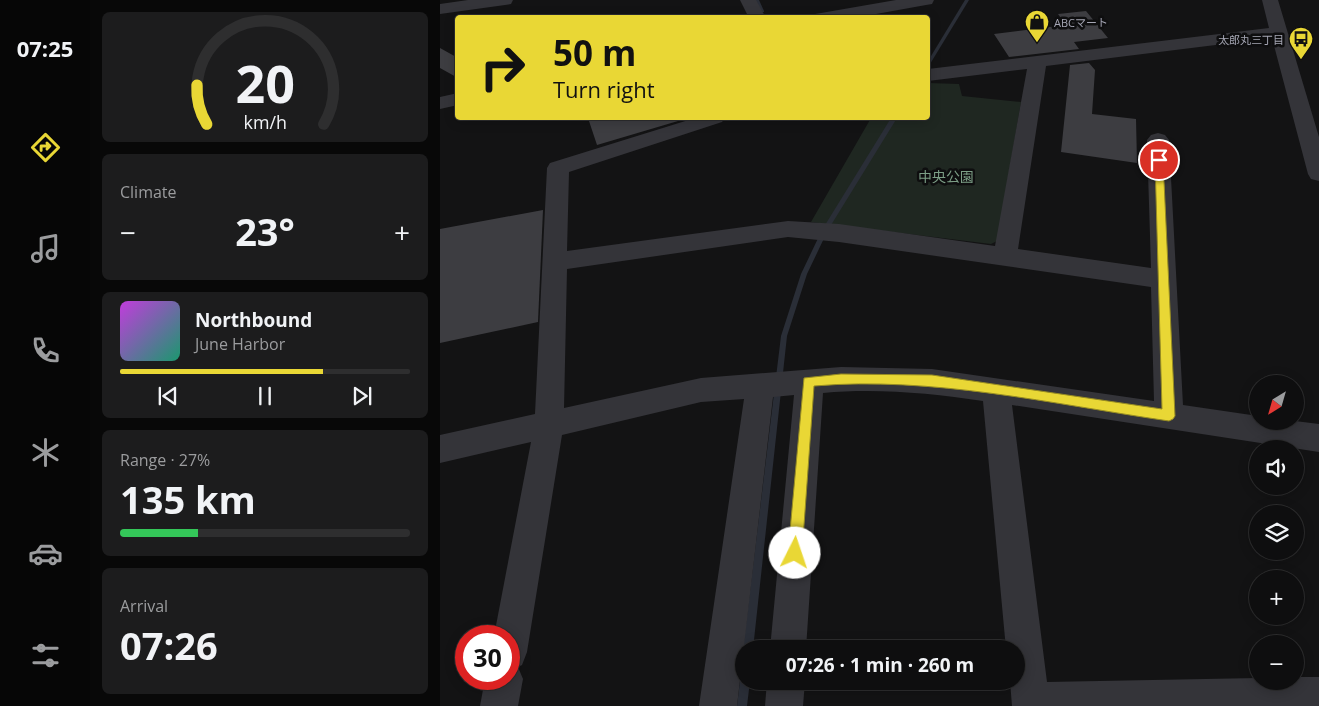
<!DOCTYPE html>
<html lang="en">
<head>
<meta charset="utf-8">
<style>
  :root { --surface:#0e0e0f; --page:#1c1c1d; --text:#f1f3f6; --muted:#9b9c9e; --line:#2e2e2f; --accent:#e9d735 }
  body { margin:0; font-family:"Open Sans","Noto Sans JP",sans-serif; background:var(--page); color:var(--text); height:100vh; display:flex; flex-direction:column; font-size:19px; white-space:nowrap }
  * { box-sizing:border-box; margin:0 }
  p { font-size:16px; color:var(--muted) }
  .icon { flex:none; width:28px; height:28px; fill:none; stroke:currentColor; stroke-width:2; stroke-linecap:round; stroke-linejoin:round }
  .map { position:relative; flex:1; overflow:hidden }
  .panel { display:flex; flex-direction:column; gap:12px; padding:12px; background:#080808; width:350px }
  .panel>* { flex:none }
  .guide { position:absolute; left:15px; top:15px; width:475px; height:105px; border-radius:5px; box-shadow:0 2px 12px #0003,0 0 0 1px var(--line); background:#e9d735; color:#111; overflow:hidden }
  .needle { width:32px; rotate:217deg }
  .fabs { position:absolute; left:809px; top:375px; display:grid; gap:10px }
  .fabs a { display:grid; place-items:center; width:55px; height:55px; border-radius:50%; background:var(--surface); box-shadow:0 2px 12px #0003,0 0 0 1px var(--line); font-size:25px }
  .speed { position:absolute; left:15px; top:625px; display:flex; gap:10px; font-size:25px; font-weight:700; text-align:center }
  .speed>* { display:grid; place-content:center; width:65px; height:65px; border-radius:50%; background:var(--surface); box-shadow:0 2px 12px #0003,0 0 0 1px var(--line); line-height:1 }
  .speed .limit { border:8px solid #d22; background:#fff; color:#111 }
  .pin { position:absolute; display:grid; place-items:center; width:42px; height:42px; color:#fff; margin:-21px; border:2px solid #fff; border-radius:50%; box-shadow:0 1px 5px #0007 }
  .me { position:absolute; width:55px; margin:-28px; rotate:4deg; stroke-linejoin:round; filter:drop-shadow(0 0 4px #0008) }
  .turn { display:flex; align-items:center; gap:18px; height:105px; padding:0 15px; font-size:22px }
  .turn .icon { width:65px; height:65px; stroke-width:2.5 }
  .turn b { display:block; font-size:35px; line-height:42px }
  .big { font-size:38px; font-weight:700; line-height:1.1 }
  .panel .card { flex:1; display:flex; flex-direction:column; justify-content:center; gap:8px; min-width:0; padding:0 18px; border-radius:8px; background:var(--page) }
  .panel .dial { align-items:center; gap:0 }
  .dial svg { height:130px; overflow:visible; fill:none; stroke:var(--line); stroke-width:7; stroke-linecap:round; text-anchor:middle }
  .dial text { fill:var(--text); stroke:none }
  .song { display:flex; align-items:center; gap:15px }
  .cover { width:60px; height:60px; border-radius:8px; background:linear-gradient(135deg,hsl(290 70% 55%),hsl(160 70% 35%)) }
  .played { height:5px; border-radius:2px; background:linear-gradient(90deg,var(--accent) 70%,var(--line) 70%) }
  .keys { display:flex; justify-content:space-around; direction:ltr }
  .heat { display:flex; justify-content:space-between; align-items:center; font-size:28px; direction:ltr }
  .charge { height:8px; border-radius:4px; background:linear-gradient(90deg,#34c759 27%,var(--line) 0) }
  .trip { position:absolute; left:295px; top:640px; width:290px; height:50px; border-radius:25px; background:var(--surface); box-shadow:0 2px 12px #0003,0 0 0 1px var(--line); font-weight:700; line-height:50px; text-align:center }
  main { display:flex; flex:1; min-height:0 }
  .dock { display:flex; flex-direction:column; width:90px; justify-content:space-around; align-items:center; background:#060606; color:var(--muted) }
  .dock .icon { width:35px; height:35px }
  .dock .active { color:var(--accent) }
  .dock b { font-size:22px; color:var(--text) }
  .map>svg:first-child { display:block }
</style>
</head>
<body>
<main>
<nav class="dock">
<b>07:25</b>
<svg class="icon active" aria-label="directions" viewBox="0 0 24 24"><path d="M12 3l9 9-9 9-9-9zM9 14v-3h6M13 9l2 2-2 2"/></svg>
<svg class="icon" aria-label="music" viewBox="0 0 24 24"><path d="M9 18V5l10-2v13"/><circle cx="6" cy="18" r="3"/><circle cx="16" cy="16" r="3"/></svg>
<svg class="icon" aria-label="phone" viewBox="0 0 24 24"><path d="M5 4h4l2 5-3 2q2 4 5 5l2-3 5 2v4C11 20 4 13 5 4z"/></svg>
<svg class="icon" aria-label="climate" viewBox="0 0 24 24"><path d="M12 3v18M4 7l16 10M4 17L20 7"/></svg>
<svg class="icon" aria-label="car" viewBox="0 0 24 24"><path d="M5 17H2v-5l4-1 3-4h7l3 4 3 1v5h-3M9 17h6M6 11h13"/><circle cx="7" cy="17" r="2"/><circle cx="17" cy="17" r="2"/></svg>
<svg class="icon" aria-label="filters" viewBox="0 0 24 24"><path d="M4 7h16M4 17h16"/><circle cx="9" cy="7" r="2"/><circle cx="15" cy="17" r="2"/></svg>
</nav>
<section class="panel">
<div class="card dial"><svg viewBox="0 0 100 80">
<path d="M14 69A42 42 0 1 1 86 69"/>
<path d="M14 69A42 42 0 0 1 8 45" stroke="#e9d735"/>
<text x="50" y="56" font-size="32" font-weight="700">20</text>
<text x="50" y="72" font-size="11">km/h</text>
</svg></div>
<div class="card"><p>Climate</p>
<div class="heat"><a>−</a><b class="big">23°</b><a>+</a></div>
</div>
<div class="card">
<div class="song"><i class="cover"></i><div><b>Northbound</b><p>June Harbor</p></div></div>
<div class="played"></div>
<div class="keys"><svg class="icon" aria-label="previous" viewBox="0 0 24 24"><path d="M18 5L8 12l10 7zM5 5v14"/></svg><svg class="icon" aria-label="pause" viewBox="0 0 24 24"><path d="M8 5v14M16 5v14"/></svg><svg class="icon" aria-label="next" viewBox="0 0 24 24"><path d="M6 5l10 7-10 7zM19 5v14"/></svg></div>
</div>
<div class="card"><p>Range · 27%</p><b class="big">135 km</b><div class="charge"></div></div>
<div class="card"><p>Arrival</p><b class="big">07:26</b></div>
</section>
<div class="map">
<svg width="879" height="706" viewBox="0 0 879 706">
  <rect width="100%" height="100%" fill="#131314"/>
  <polygon fill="#1f2721" points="488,83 519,84 522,96 581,102 557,241 551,244 371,222 431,118 488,118"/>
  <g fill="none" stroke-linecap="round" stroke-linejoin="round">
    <g fill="#2a2e37" fill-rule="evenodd">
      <polygon points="315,0 319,0 324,11 324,12 320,12"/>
      <polygon points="525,0 529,0 490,64 488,65 488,61"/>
      <polygon points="451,118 457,118 388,230 367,274 347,336 313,649 304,649 304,650 303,649 341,336 361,274 382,230"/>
      <polygon points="304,677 304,681 310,681 307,706 297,706 300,681 302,678"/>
    </g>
  </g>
  <g fill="#3d3d41">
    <polygon points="646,11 668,38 634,42 639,49 569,57 554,34 626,25 618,14"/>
    <polygon points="0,48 18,58 18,78 0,68"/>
    <polygon points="649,63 655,70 652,114 696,119 697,163 621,152 630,65"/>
    <polygon points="148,118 237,118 238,121 157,145"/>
    <polygon points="103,210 98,322 0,343 0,229"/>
  </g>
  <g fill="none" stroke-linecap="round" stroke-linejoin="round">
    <g fill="#343439" fill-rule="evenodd">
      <polygon points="28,0 73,0 71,4 65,5 0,14 0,4"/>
      <polygon points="300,0 316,0 326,18 309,18"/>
      <polygon points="456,0 494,0 492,4 486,5 414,18 373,18 375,14 381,13"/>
      <path d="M822,0H838L879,137V181L871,179L868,174L832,38L606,66L578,249L711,268L707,140L711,135L718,133L725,135L729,140L743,405L818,416V421H855L879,424V452L572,405L607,682L818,678V681H855V677H879V706H572L570,681H576V649H566L543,401C490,393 436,388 383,393L366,649H330L354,395L333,397L297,706H259L304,399L261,402L122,435L87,652L82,665L78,667L83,679L78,706H40L45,679H69V636H54L91,442L0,463V435L95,414L107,168L110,163L255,118H285L282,122L129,172L127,251L348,221L399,224L555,246L587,69L488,81V69L829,28ZM348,237L399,242L711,287L714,401L492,369L401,367L261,378L124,408L127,269Z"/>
      <polygon points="18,93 18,105 0,109 0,97"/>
      <polygon points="327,681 365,681 363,706 325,706"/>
    </g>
  </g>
  <path fill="#e9d735" stroke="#978c22" d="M719,157L723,160L735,416L733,419L729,421C612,404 492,376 374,386L362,553L360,558L355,560L350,558L348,553L364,378L401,374L492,375L722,409L715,160Z"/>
  <defs>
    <symbol id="shop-pin" viewBox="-11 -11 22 30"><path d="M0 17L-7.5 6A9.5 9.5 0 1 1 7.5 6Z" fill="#e9d735" stroke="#0e0e0f"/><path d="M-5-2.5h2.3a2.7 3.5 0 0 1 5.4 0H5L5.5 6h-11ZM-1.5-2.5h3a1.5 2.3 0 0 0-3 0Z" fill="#111"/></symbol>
    <symbol id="bus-pin" viewBox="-11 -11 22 30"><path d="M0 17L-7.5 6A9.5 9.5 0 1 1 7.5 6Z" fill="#e9d735" stroke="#0e0e0f"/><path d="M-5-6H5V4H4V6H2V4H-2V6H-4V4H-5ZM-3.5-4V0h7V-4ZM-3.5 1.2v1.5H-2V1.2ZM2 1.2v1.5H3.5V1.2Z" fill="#111"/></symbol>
  </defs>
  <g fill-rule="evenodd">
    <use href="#shop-pin" x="583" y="8" width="28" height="38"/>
    <use href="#bus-pin" x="847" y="25" width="28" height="38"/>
  </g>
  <g text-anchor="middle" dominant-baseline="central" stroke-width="5" stroke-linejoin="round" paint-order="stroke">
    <g font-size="11" fill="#a5a6b4" stroke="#0e0e0f" text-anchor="start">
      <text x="614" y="22">ABCマート</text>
      <text x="844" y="39" text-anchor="end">太郎丸三丁目</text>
    </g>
    <g font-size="14" fill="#7c9e86" stroke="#0e0e0f">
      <text x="506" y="176">中央公園</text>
    </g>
  </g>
</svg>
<div class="fabs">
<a><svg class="needle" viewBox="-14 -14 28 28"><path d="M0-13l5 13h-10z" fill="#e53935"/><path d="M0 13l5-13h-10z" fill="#9b9c9e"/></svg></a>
<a><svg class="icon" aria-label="sound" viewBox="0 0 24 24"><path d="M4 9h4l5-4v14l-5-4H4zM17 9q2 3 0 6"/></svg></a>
<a><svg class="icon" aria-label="layers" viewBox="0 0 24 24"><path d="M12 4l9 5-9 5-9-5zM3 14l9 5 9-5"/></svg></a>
<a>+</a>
<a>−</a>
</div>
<div class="speed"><div class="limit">30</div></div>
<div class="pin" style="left:719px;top:160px;background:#d93025"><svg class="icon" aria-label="arrive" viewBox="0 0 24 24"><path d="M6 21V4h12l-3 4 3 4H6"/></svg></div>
<svg class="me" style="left:355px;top:553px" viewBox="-20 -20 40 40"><circle r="19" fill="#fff"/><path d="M0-13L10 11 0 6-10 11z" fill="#e9d735"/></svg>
<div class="trip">07:26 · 1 min · 260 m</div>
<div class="guide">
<div class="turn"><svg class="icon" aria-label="right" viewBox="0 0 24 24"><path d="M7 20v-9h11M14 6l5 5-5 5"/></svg><div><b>50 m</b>Turn right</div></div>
</div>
</div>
</main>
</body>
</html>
